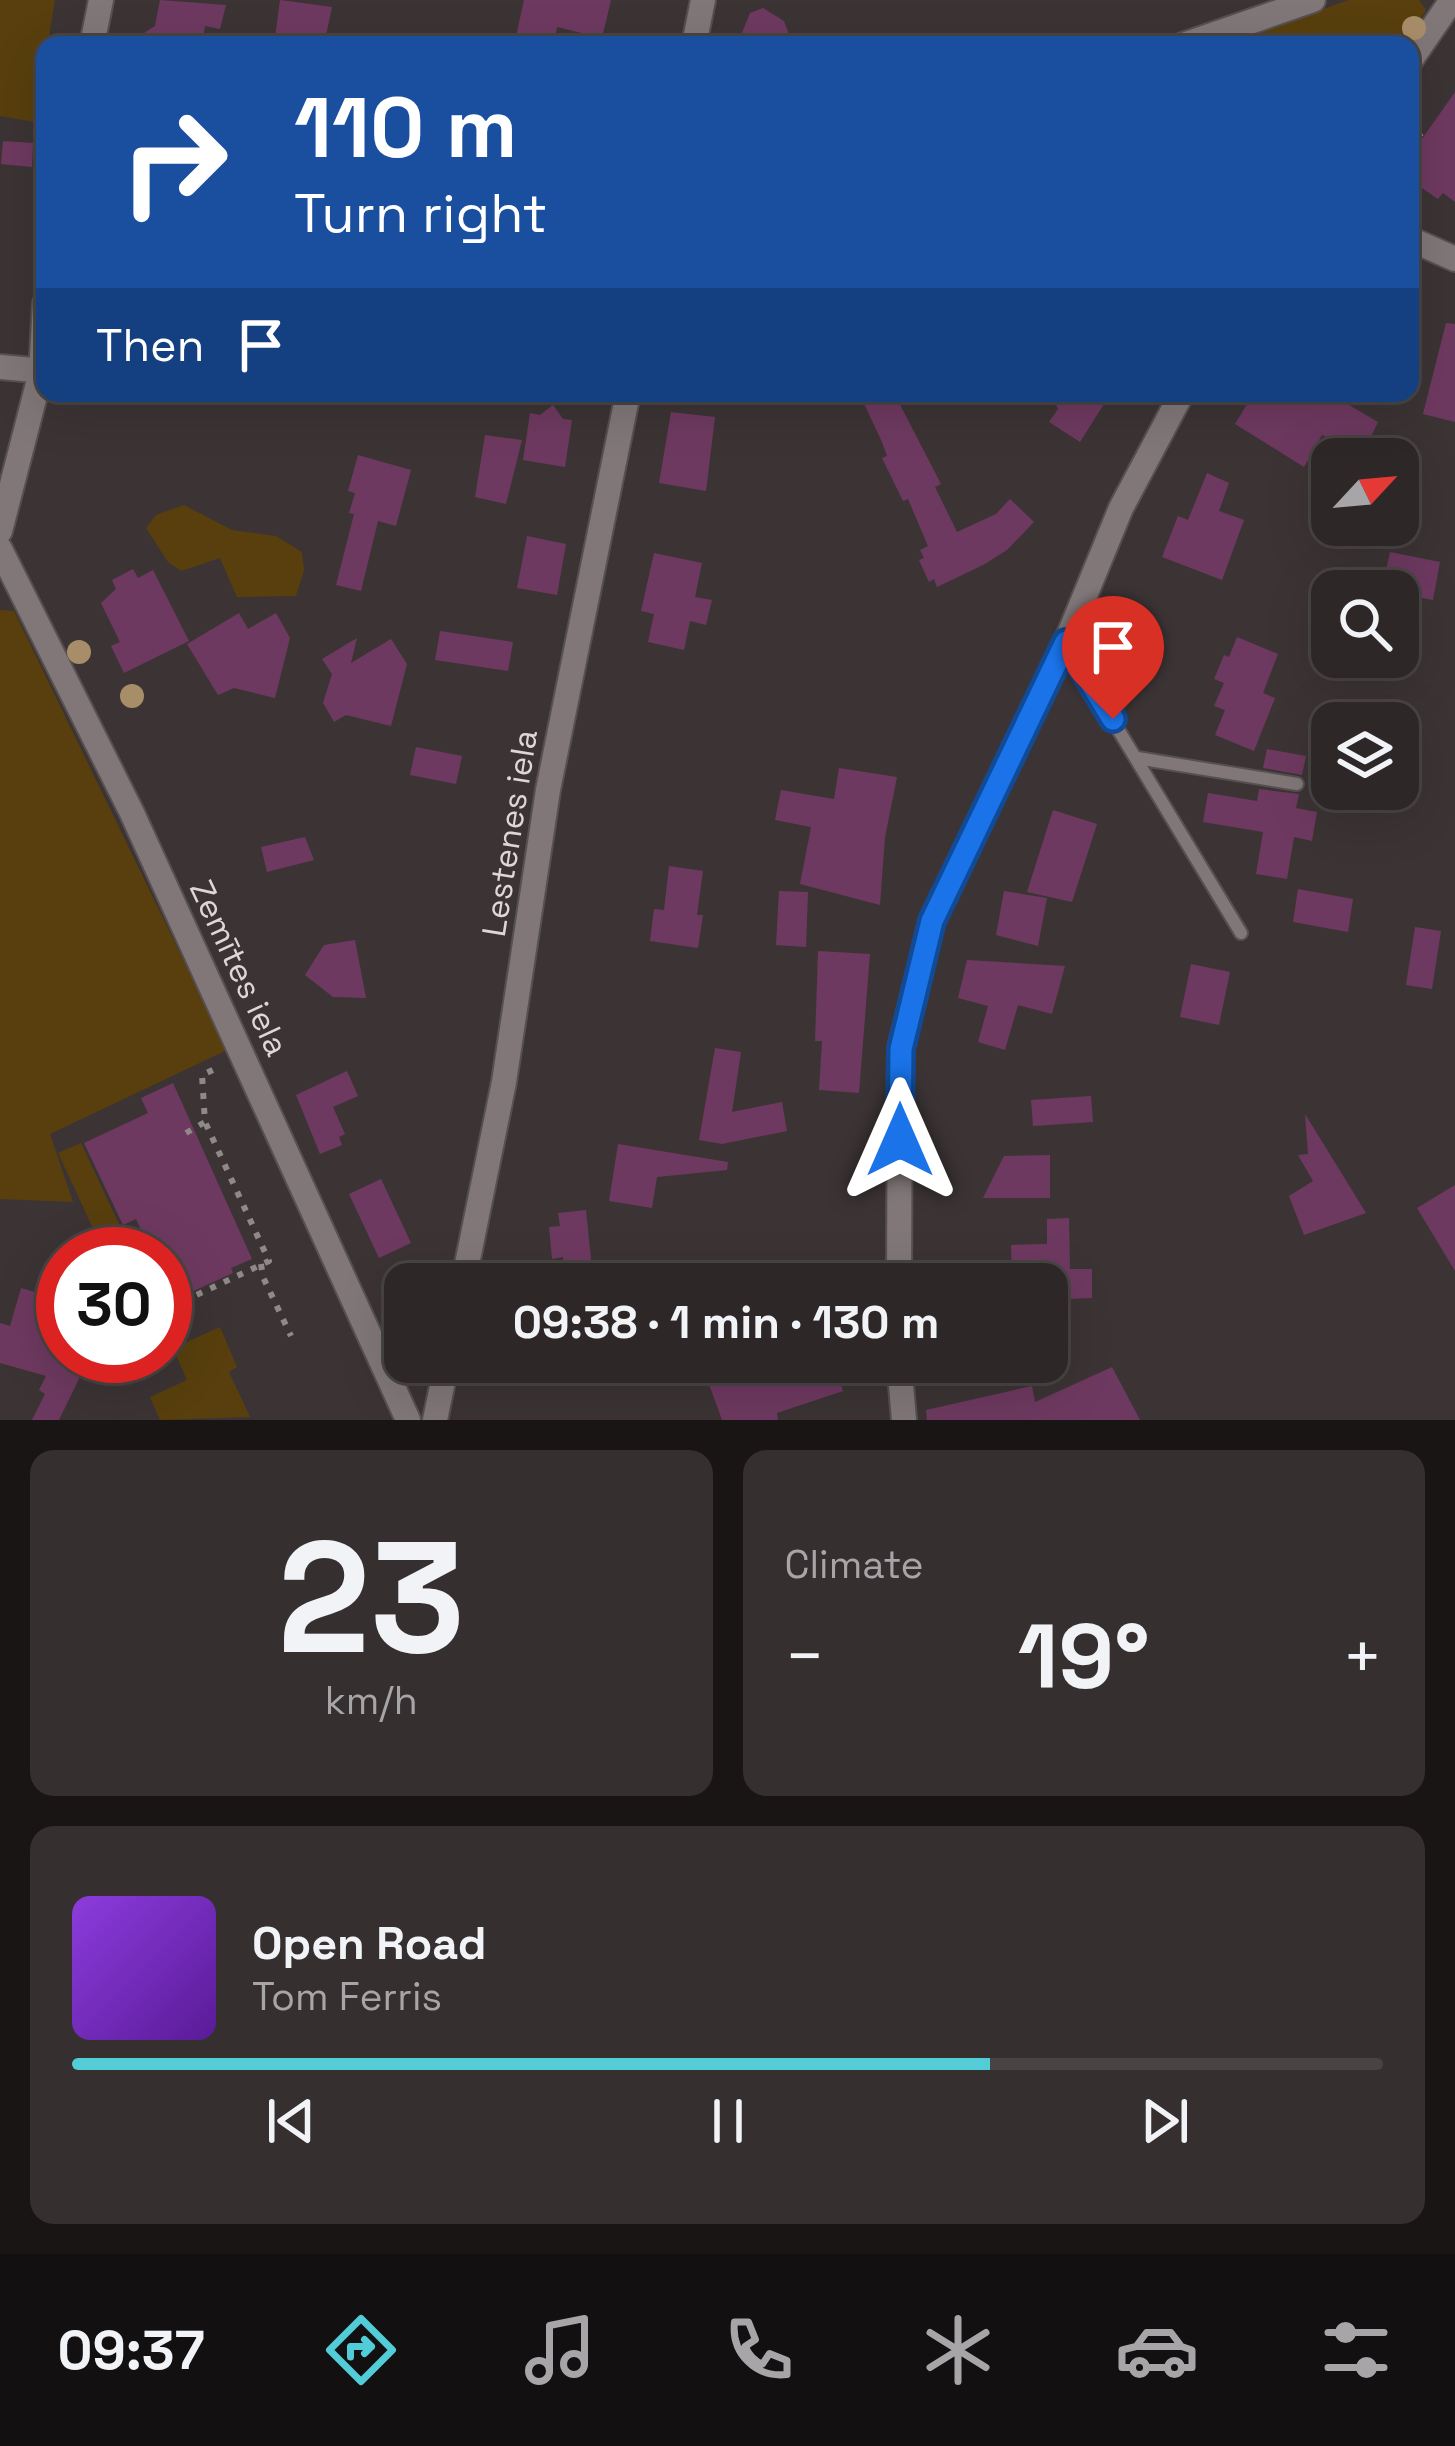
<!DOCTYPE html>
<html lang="en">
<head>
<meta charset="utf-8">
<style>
  :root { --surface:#2d2727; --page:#352f2f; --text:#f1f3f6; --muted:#a7a5a7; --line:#484444; --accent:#52ccd6 }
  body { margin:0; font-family:"Space Grotesk",sans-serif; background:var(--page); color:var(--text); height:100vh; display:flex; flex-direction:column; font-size:45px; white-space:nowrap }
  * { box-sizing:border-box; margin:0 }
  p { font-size:39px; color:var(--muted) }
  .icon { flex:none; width:66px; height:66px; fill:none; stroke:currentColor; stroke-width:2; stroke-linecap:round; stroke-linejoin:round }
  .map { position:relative; height:1420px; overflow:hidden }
  .details { display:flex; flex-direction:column; gap:30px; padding:30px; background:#191515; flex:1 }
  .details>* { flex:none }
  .hud { position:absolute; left:36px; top:36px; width:1383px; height:366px; border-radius:24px; box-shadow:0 12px 48px #0002,0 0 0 3px var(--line); background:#1a4fa0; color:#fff; overflow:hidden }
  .needle { width:78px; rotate:64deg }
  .controls { position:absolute; left:1311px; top:438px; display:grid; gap:24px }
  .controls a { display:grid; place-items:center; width:108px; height:108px; border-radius:24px; background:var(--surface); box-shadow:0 12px 48px #0002,0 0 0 3px var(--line); font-size:60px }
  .speed { position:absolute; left:36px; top:1227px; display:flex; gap:24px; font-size:60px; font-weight:700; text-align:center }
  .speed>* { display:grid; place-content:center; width:156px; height:156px; border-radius:50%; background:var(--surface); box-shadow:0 12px 48px #0002,0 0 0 3px var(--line); line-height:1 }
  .speed .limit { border:18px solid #d22; background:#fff; color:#111 }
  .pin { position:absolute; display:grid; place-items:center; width:102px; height:102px; color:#fff; margin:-123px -51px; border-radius:50% 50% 50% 0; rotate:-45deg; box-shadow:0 0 12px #0007 }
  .pin .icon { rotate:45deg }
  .me { position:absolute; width:132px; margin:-66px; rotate:0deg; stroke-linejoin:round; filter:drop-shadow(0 0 9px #0008) }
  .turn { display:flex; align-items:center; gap:42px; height:252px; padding:0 60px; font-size:54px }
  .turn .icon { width:156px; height:156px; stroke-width:2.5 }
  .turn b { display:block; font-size:84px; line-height:102px }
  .then { display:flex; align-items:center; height:114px; padding:0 60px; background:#0003; gap:24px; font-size:45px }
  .big { font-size:90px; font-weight:800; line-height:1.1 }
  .details .card { flex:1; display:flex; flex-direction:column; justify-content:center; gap:18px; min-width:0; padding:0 42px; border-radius:24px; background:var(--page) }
  .details .dial { align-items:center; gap:0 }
  .dial b { font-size:156px; line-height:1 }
  .song { display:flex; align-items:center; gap:36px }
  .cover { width:144px; height:144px; border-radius:18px; background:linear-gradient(135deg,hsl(270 70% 55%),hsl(270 70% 35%)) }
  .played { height:12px; border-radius:6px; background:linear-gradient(90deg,var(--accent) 70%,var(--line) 70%) }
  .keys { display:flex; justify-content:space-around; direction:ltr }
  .heat { display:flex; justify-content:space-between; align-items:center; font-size:66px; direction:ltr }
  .details .tiles { flex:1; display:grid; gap:30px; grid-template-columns:1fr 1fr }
  .card:last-child { grid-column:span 2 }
  .trip { position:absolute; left:384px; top:1263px; width:684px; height:120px; border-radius:24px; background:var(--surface); box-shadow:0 12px 48px #0002,0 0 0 3px var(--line); font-weight:800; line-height:120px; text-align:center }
  .tab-bar { display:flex; height:192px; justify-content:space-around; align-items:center; background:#121010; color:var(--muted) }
  .tab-bar .icon { width:84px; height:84px }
  .tab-bar .current { color:var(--accent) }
  .tab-bar b { font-size:54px; color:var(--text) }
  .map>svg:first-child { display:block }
</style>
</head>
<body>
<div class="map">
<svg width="1455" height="1420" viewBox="0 0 1455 1420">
  <rect width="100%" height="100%" fill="#3c3434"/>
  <g fill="#583f0d">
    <polygon points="0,0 55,0 35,122 0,116"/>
    <polygon points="1349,0 1419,0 1426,10 1405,45 1223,44"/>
    <polygon points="184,505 232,530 276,536 302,552 304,570 296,596 237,597 220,558 181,571 168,562 146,528 156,515"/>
    <polygon points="0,610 14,611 227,1050 50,1134 73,1202 0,1199"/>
    <polygon points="81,1143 133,1254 105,1254 58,1153"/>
    <polygon points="220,1327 237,1367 229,1372 250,1417 160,1420 150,1397 187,1380 173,1348"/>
  </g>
  <g fill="#6e3960">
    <polygon points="160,0 226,5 220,29 205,26 202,45 125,45 155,26"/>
    <polygon points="280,0 332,7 324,45 274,45"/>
    <polygon points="524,0 611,0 602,38 557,27 554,45 514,45"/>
    <polygon points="763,8 784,21 793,45 737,45 750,13"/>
    <polygon points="1455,92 1455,202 1443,193 1438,199 1410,180 1410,156"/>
    <polygon points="3,141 33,143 32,167 1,164"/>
    <polygon points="1446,323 1455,324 1455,422 1423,414"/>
    <polygon points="859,393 894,393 941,484 935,487 957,532 996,514 1010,499 1034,522 1007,550 983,565 937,587 934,579 929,582 919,560 924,558 920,550 928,546 908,499 903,501 882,458 887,456 882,442"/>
    <polygon points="1068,393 1086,393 1104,404 1080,442 1049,422 1058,409 1054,401"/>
    <polygon points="1254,393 1274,393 1290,402 1295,393 1329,393 1378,422 1362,455 1322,435 1304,467 1235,424"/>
    <polygon points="553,405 563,419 572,420 565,467 523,460 530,413 540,415"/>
    <polygon points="671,412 715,417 706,491 659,483"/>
    <polygon points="485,435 522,440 506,504 475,497"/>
    <polygon points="358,455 411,470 396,526 378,521 361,591 336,585 354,514 349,513 355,493 348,491"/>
    <polygon points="1207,473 1229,483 1219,511 1244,520 1222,580 1162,557 1178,516 1188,520"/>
    <polygon points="527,536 566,544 557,595 517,588"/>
    <polygon points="1390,552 1440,562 1433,600 1382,590"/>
    <polygon points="654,553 702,563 695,597 712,600 706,625 690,621 684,650 648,642 654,614 641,611"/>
    <polygon points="133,569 138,578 153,570 189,641 124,673 111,646 120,642 101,603 116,589 112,580"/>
    <polygon points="239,613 248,629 276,613 290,638 275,698 234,688 218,695 187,644"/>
    <polygon points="440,631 513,642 508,671 435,660"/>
    <polygon points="1237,637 1278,654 1263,693 1275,698 1254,751 1215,735 1225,710 1214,706 1224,683 1214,679 1224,655 1229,657"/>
    <polygon points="357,638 351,663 391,639 407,664 391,726 346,715 334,722 323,703 332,674 322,659"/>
    <polygon points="416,747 462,756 456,784 410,775"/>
    <polygon points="1267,749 1306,756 1302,775 1263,768"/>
    <polygon points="839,768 897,777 885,837 880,905 800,884 811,827 775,820 781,790 834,799"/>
    <polygon points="1259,789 1299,794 1296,808 1317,812 1312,841 1294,837 1287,879 1256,874 1263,832 1203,822 1208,793 1257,801"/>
    <polygon points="1053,810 1097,824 1072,902 1027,892"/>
    <polygon points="305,837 314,860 267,872 261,847"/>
    <polygon points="669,866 703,871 697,915 703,915 698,948 650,941 654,909 664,910"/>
    <polygon points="1298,889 1353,899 1348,932 1293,922"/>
    <polygon points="779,891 808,892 806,947 776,945"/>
    <polygon points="1004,891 1047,898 1038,946 996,935"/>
    <polygon points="1415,927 1441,931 1432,989 1406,985"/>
    <polygon points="355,940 366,998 333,997 305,975 324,945"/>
    <polygon points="818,951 870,954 859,1093 819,1090 822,1041 815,1041"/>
    <polygon points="967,960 1065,966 1052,1014 1018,1005 1005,1050 978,1042 988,1006 958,998"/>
    <polygon points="1191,964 1230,972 1219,1025 1180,1017"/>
    <polygon points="715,1048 741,1052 732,1112 782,1102 787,1131 722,1144 699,1140"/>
    <polygon points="347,1071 358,1096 333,1107 345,1134 339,1137 342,1145 320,1154 296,1095"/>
    <polygon points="173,1083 252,1259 231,1268 233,1273 174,1300 165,1281 165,1254 152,1254 136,1219 123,1225 84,1143 148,1113 141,1098"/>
    <polygon points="1091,1096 1093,1122 1033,1126 1031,1100"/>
    <polygon points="1305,1114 1366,1213 1304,1235 1289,1196 1313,1181 1298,1155 1308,1154"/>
    <polygon points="618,1144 728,1162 727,1170 657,1177 652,1208 609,1201"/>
    <polygon points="1050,1155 1050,1198 983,1198 1004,1156"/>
    <polygon points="381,1179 411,1243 379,1258 349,1194"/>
    <polygon points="1455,1185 1455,1271 1417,1208"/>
    <polygon points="586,1210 592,1269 564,1272 563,1257 552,1259 549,1227 560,1226 558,1213"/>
    <polygon points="1069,1218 1070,1269 1092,1269 1092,1298 1071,1299 1071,1315 1047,1316 1047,1284 1012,1284 1011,1245 1047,1244 1047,1219"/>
    <polygon points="21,1288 63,1300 63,1356 90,1356 59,1420 32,1420 45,1394 39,1390 46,1376 0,1363 0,1323 10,1326"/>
    <polygon points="701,1362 833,1362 843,1391 777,1413 778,1420 722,1420"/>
    <polygon points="1112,1367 1140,1420 927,1420 926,1410 1032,1386 1035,1402"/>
  </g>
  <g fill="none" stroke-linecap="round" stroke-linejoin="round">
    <defs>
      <g id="service">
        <polyline points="1066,643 1241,933"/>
        <polyline points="1137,758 1297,784"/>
      </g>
      <g id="minor">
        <polyline points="92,45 101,0"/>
        <polyline points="694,45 703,0"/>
        <polyline points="1183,45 1313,0"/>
        <polyline points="1410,61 1452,0"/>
        <polyline points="1410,239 1455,259"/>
        <polyline points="0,367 45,371"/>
        <polyline points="0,531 41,372 45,304"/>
        <polyline points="0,549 132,813 408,1420"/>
        <polyline points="463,1284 504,1082 548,790 628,393"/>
        <polyline points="899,1284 900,1049 932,921 1066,642 1121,508 1182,393"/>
        <polyline points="899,1362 904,1420"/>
        <polyline points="435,1420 447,1362"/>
      </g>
    </defs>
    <use href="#service" stroke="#575051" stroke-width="16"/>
    <use href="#minor" stroke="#575051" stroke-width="28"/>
    <g stroke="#8f8989" stroke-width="6" stroke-dasharray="6 9" stroke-linecap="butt">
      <polyline points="1410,119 1422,139"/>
      <polyline points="186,1133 205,1122 202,1075 219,1067"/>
      <polyline points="145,1247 148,1254"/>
      <polyline points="261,1264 263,1277 291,1336"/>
      <polyline points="165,1289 173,1306 269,1261 205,1122"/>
    </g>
    <use href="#service" stroke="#817778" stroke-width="12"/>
    <use href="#minor" stroke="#817778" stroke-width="24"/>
  </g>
  <g fill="#a78d68">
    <circle cx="1414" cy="28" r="12"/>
    <circle cx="79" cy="652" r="12"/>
    <circle cx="132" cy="696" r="12"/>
  </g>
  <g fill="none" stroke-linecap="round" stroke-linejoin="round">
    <defs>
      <polyline id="route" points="900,1140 901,1049 932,921 1066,642 1113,719"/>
    </defs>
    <use href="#route" stroke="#114b97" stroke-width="30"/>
    <use href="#route" stroke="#1a73e8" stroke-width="21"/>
  </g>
  <g text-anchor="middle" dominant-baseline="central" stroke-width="10" stroke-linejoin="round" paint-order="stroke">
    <g font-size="33" fill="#ddd8d8" stroke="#3c3434">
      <text transform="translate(510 833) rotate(-81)">Lestenes iela</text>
      <text transform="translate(239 968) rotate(65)">Zemītes iela</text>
    </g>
  </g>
</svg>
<div class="controls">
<a><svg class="needle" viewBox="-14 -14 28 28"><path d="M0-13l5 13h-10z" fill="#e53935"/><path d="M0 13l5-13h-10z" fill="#a7a5a7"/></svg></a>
<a><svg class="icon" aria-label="search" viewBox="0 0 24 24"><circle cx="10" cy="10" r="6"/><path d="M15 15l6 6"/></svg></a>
<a><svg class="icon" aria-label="layers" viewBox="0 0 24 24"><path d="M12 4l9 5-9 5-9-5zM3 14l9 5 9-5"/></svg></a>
</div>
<div class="speed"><div class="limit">30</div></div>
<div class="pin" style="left:1113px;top:719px;background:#d93025"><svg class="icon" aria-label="arrive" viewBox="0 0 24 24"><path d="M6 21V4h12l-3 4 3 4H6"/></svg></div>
<svg class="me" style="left:900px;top:1140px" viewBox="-20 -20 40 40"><path d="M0-17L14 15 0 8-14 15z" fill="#1a73e8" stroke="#fff" stroke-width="4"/></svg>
<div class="trip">09:38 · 1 min · 130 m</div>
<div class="hud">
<div class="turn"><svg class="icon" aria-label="right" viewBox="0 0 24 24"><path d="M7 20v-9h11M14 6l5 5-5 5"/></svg><div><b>110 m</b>Turn right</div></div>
<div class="then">Then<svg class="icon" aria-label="arrive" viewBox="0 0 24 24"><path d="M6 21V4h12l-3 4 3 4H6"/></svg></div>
</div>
</div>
<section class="details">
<div class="tiles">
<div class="card dial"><b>23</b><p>km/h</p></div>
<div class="card"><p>Climate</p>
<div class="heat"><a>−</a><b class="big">19°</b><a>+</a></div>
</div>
<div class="card">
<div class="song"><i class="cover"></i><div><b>Open Road</b><p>Tom Ferris</p></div></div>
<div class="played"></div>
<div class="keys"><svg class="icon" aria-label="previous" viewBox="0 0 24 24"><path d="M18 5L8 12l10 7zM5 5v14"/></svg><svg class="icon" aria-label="pause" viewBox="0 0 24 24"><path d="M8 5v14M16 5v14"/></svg><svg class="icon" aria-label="next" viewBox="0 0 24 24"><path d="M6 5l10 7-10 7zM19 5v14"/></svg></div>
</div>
</div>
</section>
<nav class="tab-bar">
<b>09:37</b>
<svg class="icon current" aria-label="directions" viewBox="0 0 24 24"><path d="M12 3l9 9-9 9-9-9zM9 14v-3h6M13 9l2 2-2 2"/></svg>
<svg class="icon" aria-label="music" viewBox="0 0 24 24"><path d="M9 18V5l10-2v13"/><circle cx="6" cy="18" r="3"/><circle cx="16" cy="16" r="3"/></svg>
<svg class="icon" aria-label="phone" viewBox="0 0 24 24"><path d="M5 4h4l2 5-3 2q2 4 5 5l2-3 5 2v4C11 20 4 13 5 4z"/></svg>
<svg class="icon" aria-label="climate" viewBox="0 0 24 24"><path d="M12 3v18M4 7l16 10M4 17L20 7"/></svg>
<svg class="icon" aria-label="car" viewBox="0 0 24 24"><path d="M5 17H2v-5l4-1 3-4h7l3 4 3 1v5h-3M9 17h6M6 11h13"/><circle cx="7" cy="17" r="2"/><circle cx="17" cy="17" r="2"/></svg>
<svg class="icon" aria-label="filters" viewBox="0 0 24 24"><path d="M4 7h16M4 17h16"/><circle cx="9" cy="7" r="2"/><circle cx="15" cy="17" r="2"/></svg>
</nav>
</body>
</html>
